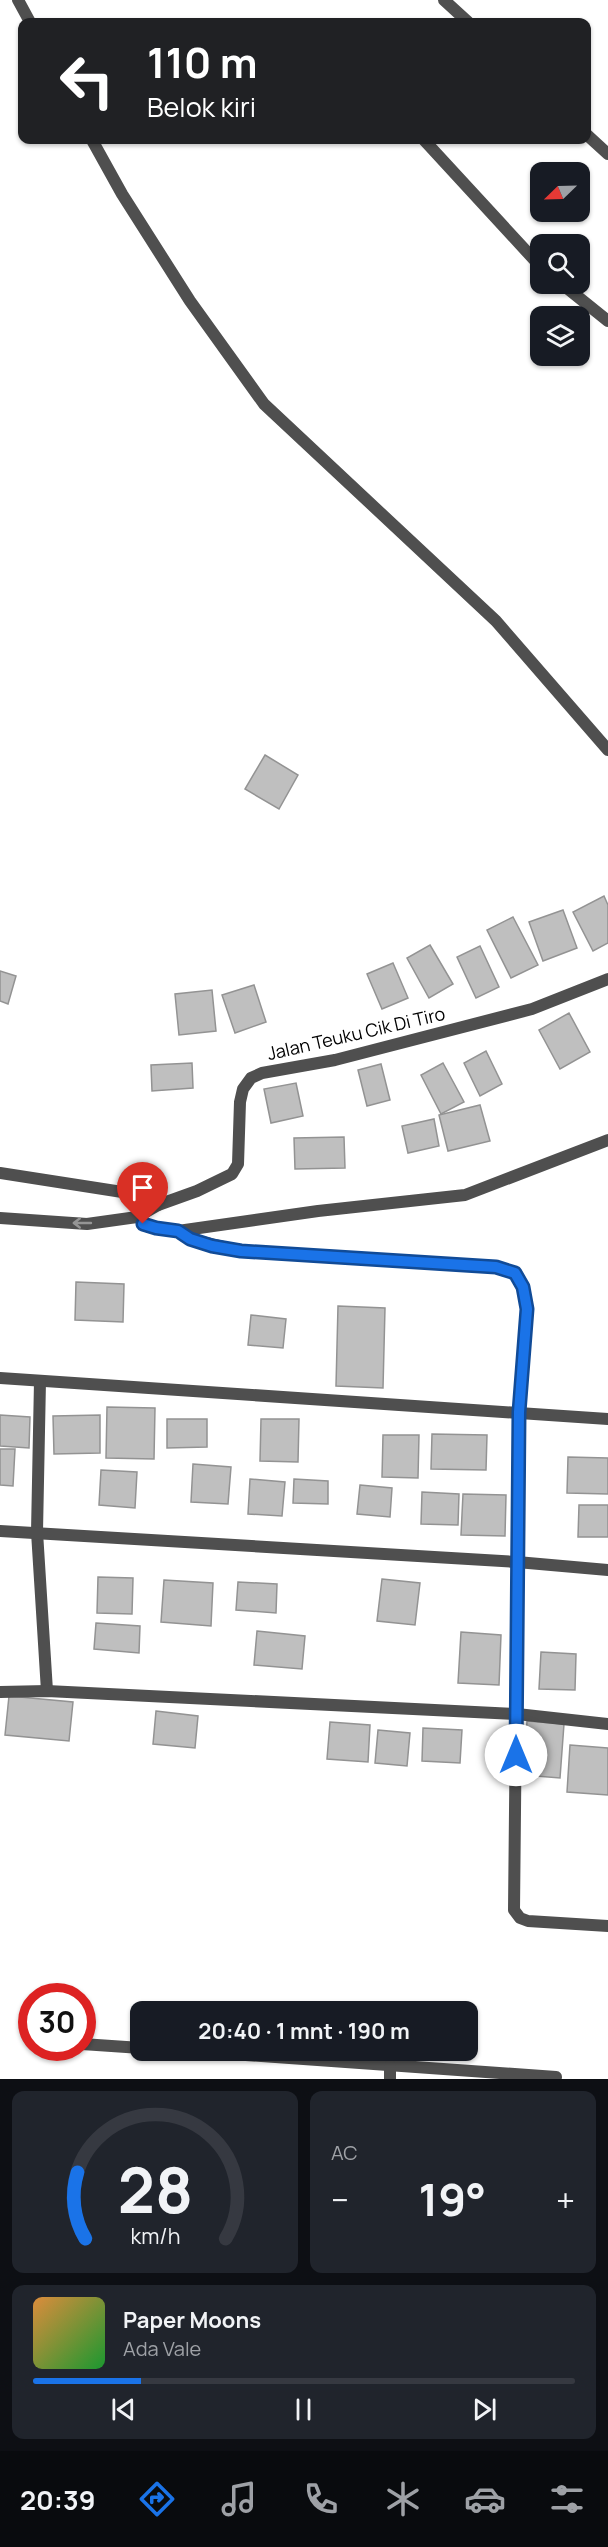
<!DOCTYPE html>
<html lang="id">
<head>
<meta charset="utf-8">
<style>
  :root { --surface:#171b24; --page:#20242c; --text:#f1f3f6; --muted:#9ea1a6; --line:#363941; --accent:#1a73e8 }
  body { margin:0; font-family:Manrope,sans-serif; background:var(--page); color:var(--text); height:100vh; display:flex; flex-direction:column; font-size:22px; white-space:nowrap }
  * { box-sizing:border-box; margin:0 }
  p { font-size:20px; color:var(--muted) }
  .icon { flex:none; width:33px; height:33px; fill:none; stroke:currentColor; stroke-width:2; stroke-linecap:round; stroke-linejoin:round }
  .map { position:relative; height:2079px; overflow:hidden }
  .details { display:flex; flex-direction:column; gap:12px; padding:12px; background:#0d0f14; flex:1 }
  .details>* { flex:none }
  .top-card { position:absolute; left:18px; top:18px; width:573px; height:126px; border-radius:12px; box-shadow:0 2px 4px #0004; background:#202124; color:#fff; overflow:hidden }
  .needle { width:39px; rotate:247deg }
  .fabs { position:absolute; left:530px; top:162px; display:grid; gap:12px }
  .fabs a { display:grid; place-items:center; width:60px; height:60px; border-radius:12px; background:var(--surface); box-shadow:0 2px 4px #0004; font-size:30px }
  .speed { position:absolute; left:18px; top:1983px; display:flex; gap:12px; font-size:30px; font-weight:700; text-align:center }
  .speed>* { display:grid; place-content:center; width:78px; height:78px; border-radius:50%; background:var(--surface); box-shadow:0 2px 4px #0004; line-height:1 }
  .speed .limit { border:9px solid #d22; background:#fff; color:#111 }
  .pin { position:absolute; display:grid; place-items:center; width:51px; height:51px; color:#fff; margin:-62px -26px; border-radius:50% 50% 50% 0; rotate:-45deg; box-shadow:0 0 6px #0007 }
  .pin .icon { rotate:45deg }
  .me { position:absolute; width:66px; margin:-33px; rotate:0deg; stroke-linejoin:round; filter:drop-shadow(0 0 4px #0008) }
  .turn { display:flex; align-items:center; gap:21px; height:126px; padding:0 30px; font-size:27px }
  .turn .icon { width:78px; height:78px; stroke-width:2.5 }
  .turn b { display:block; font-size:42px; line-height:51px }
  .big { font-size:45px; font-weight:700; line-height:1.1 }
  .details .widget { flex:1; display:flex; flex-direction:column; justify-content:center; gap:9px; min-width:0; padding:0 21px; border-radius:12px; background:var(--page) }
  .details .dial { align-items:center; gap:0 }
  .dial svg { height:156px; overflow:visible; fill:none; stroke:var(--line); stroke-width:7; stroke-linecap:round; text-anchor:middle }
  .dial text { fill:var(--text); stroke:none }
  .song { display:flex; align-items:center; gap:18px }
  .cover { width:72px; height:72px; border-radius:9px; background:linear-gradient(135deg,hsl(30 70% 55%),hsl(130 70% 35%)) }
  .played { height:6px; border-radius:3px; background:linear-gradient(90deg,var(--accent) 20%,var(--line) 20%) }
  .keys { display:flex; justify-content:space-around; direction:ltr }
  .heat { display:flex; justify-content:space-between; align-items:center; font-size:33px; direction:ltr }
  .details .tiles { flex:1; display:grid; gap:12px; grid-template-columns:1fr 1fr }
  .widget:last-child { grid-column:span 2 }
  .trip { position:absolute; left:130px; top:2001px; width:348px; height:60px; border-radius:12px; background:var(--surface); box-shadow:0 2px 4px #0004; font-weight:700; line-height:60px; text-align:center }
  .menu { display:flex; height:96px; justify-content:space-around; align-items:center; background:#090b0e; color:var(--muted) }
  .menu .icon { width:42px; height:42px }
  .menu .current { color:var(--accent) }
  .menu b { font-size:27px; color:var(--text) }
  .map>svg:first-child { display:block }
</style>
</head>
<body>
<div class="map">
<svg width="608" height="2079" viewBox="0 0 608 2079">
  <rect width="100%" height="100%" fill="#fff"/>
  <g fill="#bfbfbf" stroke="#939393" stroke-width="1.5">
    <polygon points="265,755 298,775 279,809 245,789"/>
    <polygon points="604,896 608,905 608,943 593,951 573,912"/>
    <polygon points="563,910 577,948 543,961 529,922"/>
    <polygon points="513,917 538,965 511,978 487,930"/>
    <polygon points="430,945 453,984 429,998 407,958"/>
    <polygon points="480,946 499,987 476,998 457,957"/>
    <polygon points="393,963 408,998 382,1009 367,974"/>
    <polygon points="0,971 16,976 8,1004 0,1001"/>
    <polygon points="254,985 266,1022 235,1033 222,995"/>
    <polygon points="212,990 216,1031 179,1035 175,994"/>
    <polygon points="569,1013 590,1052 560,1069 539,1030"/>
    <polygon points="486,1051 502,1084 480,1096 464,1063"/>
    <polygon points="192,1063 193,1088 152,1091 151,1065"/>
    <polygon points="443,1063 464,1102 441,1114 421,1075"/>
    <polygon points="381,1064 390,1100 367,1106 358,1070"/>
    <polygon points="296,1083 303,1116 271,1123 264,1089"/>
    <polygon points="480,1105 490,1141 448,1151 439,1115"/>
    <polygon points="434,1119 439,1146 408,1153 402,1126"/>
    <polygon points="344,1137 345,1168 295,1169 294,1138"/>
    <polygon points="76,1282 124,1284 123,1322 75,1320"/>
    <polygon points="338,1306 385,1308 383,1388 336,1386"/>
    <polygon points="251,1315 286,1319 283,1348 248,1345"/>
    <polygon points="107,1407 155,1408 154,1459 106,1458"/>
    <polygon points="0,1415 30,1417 29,1448 0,1446"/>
    <polygon points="100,1415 100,1453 54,1454 53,1416"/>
    <polygon points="167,1419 207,1419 207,1447 167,1448"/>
    <polygon points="261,1419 299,1419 298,1462 260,1461"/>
    <polygon points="432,1434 487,1435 486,1470 431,1469"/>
    <polygon points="383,1435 419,1435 418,1478 382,1477"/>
    <polygon points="0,1449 15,1449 13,1486 0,1485"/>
    <polygon points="568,1457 608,1458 608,1494 567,1493"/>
    <polygon points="193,1464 231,1467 228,1504 191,1502"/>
    <polygon points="101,1470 137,1472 135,1508 99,1505"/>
    <polygon points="250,1479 285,1482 282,1516 248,1514"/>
    <polygon points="294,1479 328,1481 328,1504 293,1503"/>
    <polygon points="360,1485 392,1488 390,1517 357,1514"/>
    <polygon points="422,1492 459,1494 458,1525 421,1524"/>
    <polygon points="463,1494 506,1495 505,1536 461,1535"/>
    <polygon points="579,1505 608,1505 608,1537 578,1537"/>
    <polygon points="98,1577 133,1578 132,1614 97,1613"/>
    <polygon points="382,1579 420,1583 415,1625 377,1621"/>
    <polygon points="164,1580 213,1583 211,1626 161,1622"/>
    <polygon points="238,1582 277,1584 276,1613 236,1610"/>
    <polygon points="96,1623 140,1626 139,1653 94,1649"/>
    <polygon points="257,1631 305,1636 302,1669 254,1665"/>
    <polygon points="461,1632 501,1635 499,1685 458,1683"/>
    <polygon points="541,1652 576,1654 575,1690 539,1689"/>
    <polygon points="9,1696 73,1702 69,1741 5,1735"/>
    <polygon points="156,1711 198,1716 195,1748 153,1744"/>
    <polygon points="527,1721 564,1724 560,1778 524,1775"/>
    <polygon points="330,1722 370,1725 368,1762 327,1759"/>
    <polygon points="423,1728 462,1730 460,1763 422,1761"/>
    <polygon points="378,1730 410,1733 407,1766 375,1763"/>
    <polygon points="570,1745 608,1748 608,1795 567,1792"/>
  </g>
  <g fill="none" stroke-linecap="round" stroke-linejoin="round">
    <g stroke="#4f4f4f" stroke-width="12">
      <polyline points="18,0 30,22"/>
      <polyline points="444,0 468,22"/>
      <polyline points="586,134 608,154"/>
      <polyline points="92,140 122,194 190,301 264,404 496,621 608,750"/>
      <polyline points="424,140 540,266"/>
      <polyline points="562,284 608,321"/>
      <polyline points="0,1173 135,1194 158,1205"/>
      <path d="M135,1194C139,1230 143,1227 178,1231L318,1211L465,1195L608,1140"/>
      <polyline points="0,1218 87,1224 137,1217 158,1205 197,1191 232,1174 238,1164 240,1102 243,1089 251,1078 262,1073 335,1060 532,1009 608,979"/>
      <polyline points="178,1231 190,1239 241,1251 496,1267 515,1273 523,1287 527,1309 519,1412 514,1910 520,1918 528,1921 608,1926"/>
      <polyline points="0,1378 608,1419"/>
      <polyline points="40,1381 37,1532 47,1691"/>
      <polyline points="0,1531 517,1562 608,1570"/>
      <polyline points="0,1692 47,1691 517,1714 608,1724"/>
      <polyline points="30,2040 32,2040"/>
      <polyline points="82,2044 141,2048"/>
      <polyline points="176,2050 556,2077"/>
      <polyline points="390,2079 390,2066"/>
    </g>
  </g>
  <defs><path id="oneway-shaft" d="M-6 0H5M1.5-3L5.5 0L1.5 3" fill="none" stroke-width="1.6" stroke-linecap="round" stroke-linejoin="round" transform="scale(1.5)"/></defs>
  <use stroke="#959595" href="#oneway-shaft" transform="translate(82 1223) rotate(-180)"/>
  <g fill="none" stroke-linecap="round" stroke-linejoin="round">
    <defs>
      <polyline id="route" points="143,1224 156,1228 178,1231 190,1239 212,1246 241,1251 496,1267 515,1273 523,1287 527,1309 519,1412 516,1755"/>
    </defs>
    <use href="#route" stroke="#114b97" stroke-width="15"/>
    <use href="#route" stroke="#1a73e8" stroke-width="10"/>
  </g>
  <g text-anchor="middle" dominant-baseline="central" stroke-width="4.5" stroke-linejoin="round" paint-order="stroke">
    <g font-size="18" fill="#000" stroke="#fff">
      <text transform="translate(356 1033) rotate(-13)">Jalan Teuku Cik Di Tiro</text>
    </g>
  </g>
</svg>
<div class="fabs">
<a><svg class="needle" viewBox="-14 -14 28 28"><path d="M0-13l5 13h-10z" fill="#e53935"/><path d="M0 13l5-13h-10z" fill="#9ea1a6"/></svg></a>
<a><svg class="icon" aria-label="search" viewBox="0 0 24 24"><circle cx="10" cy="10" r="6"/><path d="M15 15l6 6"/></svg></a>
<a><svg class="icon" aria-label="layers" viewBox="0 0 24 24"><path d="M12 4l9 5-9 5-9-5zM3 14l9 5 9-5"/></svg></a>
</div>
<div class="speed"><div class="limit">30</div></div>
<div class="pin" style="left:143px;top:1224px;background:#d93025"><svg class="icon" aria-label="arrive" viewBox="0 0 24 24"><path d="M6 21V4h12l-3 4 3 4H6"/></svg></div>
<svg class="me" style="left:516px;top:1755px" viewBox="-20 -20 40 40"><circle r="19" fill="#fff"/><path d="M0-13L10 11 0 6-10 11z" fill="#1a73e8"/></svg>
<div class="trip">20:40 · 1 mnt · 190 m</div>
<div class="top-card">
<div class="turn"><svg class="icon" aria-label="left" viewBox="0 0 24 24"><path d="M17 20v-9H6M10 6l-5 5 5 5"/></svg><div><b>110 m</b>Belok kiri</div></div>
</div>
</div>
<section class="details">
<div class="tiles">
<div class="widget dial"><svg viewBox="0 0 100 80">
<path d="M14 69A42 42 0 1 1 86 69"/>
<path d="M14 69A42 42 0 0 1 10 35" stroke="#1a73e8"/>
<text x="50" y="56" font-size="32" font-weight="700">28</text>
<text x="50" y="72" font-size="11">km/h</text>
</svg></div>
<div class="widget"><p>AC</p>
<div class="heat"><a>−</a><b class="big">19°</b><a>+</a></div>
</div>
<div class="widget">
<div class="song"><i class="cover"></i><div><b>Paper Moons</b><p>Ada Vale</p></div></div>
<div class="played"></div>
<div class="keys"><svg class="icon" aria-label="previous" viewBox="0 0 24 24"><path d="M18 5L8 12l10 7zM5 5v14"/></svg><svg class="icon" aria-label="pause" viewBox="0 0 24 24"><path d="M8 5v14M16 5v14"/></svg><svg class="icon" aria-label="next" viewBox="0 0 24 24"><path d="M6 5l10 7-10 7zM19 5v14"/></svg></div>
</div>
</div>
</section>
<nav class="menu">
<b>20:39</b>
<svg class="icon current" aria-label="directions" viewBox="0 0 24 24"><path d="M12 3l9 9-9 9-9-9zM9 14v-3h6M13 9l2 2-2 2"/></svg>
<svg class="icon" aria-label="music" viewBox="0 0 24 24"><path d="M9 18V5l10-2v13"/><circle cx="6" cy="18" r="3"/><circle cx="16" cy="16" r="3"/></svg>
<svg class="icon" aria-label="phone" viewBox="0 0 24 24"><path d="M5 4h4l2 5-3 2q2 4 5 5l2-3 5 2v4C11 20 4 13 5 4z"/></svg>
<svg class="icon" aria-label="climate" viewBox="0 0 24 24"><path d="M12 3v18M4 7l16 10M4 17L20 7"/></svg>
<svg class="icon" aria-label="car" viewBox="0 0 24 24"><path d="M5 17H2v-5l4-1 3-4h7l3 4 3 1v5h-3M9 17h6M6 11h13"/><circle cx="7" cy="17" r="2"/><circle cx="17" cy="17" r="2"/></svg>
<svg class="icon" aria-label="filters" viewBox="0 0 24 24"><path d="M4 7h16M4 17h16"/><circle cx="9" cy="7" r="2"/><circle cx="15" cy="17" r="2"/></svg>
</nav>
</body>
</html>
